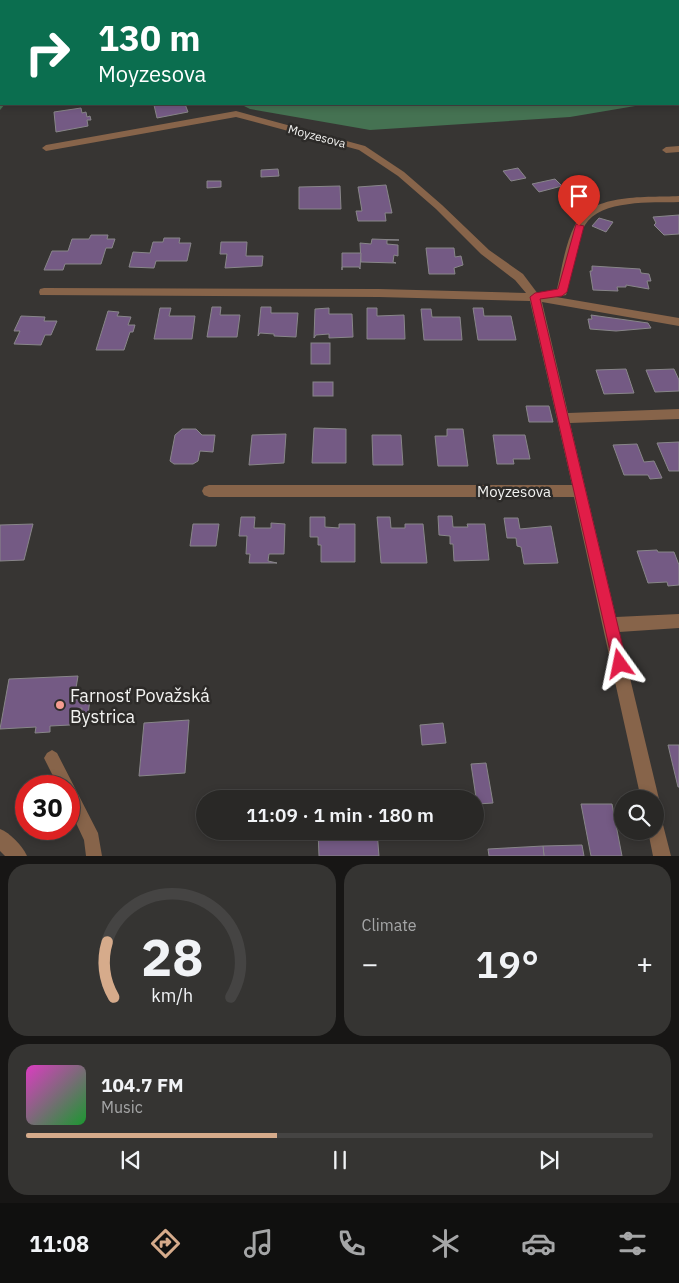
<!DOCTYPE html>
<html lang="en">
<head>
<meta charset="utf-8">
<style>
  :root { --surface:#292826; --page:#353432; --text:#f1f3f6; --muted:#a5a6a7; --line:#454443; --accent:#d6ab8b }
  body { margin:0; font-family:"IBM Plex Sans",sans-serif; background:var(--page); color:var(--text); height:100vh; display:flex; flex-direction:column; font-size:19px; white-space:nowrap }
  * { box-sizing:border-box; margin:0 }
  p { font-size:16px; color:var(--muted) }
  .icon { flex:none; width:28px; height:28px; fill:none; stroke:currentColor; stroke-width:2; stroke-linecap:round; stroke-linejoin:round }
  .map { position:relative; height:856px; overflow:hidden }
  .sheet { display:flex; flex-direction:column; gap:8px; padding:8px; background:#171615; flex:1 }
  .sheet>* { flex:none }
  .top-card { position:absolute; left:0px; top:0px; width:680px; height:105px; box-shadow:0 2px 8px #0003,0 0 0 1px var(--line); background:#0b6e4f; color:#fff; overflow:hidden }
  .buttons { position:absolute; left:614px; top:790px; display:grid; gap:10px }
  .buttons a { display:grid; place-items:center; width:50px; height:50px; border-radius:50%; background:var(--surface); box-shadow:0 2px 8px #0003,0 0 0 1px var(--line); font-size:25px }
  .speed { position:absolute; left:15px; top:775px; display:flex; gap:10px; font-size:25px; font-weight:700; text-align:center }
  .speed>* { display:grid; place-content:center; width:65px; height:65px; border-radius:50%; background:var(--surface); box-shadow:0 2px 8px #0003,0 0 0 1px var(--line); line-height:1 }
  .speed .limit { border:8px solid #d22; background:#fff; color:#111 }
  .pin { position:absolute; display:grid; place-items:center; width:42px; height:42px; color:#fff; margin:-51px -21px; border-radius:50% 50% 50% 0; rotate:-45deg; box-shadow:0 0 5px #0007 }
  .pin .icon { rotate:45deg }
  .me { position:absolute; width:55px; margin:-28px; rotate:348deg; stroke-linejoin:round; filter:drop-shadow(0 0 4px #0008) }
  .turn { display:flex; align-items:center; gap:18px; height:105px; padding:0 15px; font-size:22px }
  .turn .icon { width:65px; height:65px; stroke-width:2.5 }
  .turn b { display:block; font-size:35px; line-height:42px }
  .big { font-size:38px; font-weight:600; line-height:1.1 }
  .sheet .tile { flex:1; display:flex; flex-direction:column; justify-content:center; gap:8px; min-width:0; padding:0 18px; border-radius:20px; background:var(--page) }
  .sheet .dial { align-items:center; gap:0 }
  .dial svg { height:130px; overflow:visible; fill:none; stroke:var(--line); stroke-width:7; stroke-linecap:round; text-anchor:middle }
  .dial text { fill:var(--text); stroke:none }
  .song { display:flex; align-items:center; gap:15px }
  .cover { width:60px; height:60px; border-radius:8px; background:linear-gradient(135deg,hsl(310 70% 55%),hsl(130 70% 35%)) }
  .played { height:5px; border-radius:2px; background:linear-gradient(90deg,var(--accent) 40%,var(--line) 40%) }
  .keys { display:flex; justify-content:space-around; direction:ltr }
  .heat { display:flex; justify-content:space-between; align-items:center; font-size:28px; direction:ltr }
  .sheet .tiles { flex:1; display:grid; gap:8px; grid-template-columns:1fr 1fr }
  .tile:last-child { grid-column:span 2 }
  .trip { position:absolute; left:196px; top:790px; width:288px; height:50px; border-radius:25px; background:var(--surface); box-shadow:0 2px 8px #0003,0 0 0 1px var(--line); font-weight:600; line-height:50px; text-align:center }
  .tab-bar { display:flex; height:80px; justify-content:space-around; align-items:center; background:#10100f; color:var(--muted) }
  .tab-bar .icon { width:35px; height:35px }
  .tab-bar .on { color:var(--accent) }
  .tab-bar b { font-size:22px; color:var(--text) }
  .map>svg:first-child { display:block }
</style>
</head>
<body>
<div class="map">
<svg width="679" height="856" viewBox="0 0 679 856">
  <rect width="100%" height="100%" fill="#373533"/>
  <g fill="#457252">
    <polygon points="0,0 679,0 679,98 679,1 1,1 1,104 5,104 0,110"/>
    <polygon points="240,104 647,104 570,117 370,130 250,109"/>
  </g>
  <g fill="#745a84" stroke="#888689">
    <polygon points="185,104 188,112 157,118 154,105"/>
    <polygon points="81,108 82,113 86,112 87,117 90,116 91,120 87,120 88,126 56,132 54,112"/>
    <polygon points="518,168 526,178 511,181 503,171"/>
    <polygon points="278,169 279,176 261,177 261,170"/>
    <polygon points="555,179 562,186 539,192 532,184"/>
    <polygon points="207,181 221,181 221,187 207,188"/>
    <polygon points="386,185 392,213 385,213 386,221 358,221 356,211 362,211 358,187"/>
    <polygon points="340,186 341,209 299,209 299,187"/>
    <polygon points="679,215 679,234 664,235 654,225 656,223 653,217"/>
    <polygon points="599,218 613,222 606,232 592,226"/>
    <polygon points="91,235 108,235 107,239 115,239 112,248 106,248 101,264 65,264 63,270 44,270 52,251 68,251 72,239 89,239"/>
    <polygon points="164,238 180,238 179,243 191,243 187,261 156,261 154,268 129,267 133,252 150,253 153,242 163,242"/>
    <polygon points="372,239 399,240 387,240 387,244 398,245 398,256 394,255 393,262 396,263 361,262 360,243 371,244"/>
    <polygon points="221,242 247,242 246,256 263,256 262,266 225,268 227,254 220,254"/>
    <polygon points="426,248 454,248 455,257 461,256 463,265 454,268 455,274 429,274"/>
    <polygon points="342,253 361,253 360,269 359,267 342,267 342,270"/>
    <polygon points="592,266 640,269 641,273 649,274 651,281 647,281 649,289 626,285 626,287 617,287 618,291 593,290 590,271 592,271"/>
    <polygon points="212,307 221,307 220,315 240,315 237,337 207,337"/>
    <polygon points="261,307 271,307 271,313 298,313 296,337 274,336 274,334 260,333 258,336"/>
    <polygon points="160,308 171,308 169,316 195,316 192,339 154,339"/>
    <polygon points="329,308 329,314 352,314 353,337 329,338 329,334 316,335 314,338 315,309"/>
    <polygon points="367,308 377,308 377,316 404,315 405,339 367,339"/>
    <polygon points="473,308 483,308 484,316 511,316 516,340 478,340"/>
    <polygon points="421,309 431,309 432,317 460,317 462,340 424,340"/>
    <polygon points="108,311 119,312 117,316 131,317 128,325 135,325 133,332 130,332 124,350 96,350"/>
    <polygon points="591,315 648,323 651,328 616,331 590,329 588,319 592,319"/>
    <polygon points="21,316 45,317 44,321 57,321 51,335 45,335 41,345 14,344 20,331 14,331"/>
    <rect x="311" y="343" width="19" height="21"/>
    <polygon points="626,369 634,393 604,394 596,370"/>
    <polygon points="674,369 679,380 679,391 655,392 646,370"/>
    <rect x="313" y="382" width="20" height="14"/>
    <polygon points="526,406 549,406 553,422 529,422"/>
    <polygon points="314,428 346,429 346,463 312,463"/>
    <polygon points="182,429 196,429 202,435 215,435 213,452 200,451 198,461 193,464 174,464 170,461 175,435"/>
    <polygon points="447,429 463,429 468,466 438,466 435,436 447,436"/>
    <polygon points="286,434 284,463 249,465 252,435"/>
    <polygon points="372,435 401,435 403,465 373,465"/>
    <polygon points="493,435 525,435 530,459 513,459 514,464 497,464"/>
    <polygon points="679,442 679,471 669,471 657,443"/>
    <polygon points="637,444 644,462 654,461 662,478 650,479 648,475 624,475 613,445"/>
    <polygon points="438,516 452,516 453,527 468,527 467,524 485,524 489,560 454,561 453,544 450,544 450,536 439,535"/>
    <polygon points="241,517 255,517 254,528 271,528 271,523 285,524 284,554 269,554 268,561 277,563 249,563 250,554 246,554 247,536 239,536"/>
    <polygon points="310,517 325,517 325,527 339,528 339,524 355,524 355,562 321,562 321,545 318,545 318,537 310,537"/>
    <polygon points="377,517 390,517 391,528 405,528 405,524 423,524 427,563 381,563"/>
    <polygon points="504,518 518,518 520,529 551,526 558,563 524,564 521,547 517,546 516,538 507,538"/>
    <polygon points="33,524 24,560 0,561 0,525"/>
    <polygon points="193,524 219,524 216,546 190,546"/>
    <polygon points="657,550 658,552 674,552 679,565 679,585 668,586 667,582 648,583 637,551"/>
    <polygon points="78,676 74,700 90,699 87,723 79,724 82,708 73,709 70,725 50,726 50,732 35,733 36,727 0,729 9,679"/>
    <polygon points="189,720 185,773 139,776 144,723"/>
    <polygon points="443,723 446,743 422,745 420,725"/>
    <polygon points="668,745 679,745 679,787 678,787"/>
    <polygon points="486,763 493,803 477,804 471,764"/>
    <polygon points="581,804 612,804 622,856 591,856"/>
    <polygon points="318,831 377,831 379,856 319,856"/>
    <polygon points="582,845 584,856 544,856 543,846"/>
    <polygon points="543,846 544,856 489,856 488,849"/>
  </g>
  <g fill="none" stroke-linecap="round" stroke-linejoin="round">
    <polygon fill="#87644a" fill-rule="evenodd" points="52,750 57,753 98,833 102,856 86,856 84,840 69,808 69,786 58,786 44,758 47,753"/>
    <g fill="#87644a" fill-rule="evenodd">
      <path d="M236,111L365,146L404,172L442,205L489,250L523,274L538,294L557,289C562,268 565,244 575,225C593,192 647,198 679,196V202C652,203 601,199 585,225C573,244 572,271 567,292L566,295L556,297L679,318V326L542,302L568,413L679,409V419L570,423L616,617L679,614V628L619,632L659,799L656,805L655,799H641L574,497H209L204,495L202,491L204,487L209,485H572L530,301L379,297L40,295L39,292L40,289L44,288L379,289L526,293L515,280L481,254L436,209L398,176L359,150L236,117L46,151L42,148L46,145Z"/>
      <polygon points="679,146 679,152 666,153 662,150 666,147"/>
      <polygon points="655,814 661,817 671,856 653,856 648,831 655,831"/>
      <path d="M0,829C10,833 22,845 27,856H5L0,851Z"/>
    </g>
  </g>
  <polygon fill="#e11d48" stroke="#92132f" points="576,224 584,226 567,292 562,296 540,299 627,664 625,669 620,671 615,669 613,664 530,297 535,293 558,289"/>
  <circle fill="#f59c90" stroke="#2d2b29" stroke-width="2" cx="60" cy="705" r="5"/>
  <g text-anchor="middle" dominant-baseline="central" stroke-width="5" stroke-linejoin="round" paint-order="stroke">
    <g font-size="12" fill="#f3f3f1" stroke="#2d2b29">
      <text transform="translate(317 136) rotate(15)">Moyzesova</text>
    </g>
    <g font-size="15" fill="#f3f3f1" stroke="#2d2b29">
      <text x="514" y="491">Moyzesova</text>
    </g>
    <g font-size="18" fill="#f3f3f1" stroke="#2d2b29" text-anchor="start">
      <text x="70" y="695">Farnosť Považská<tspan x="70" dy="21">Bystrica</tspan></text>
    </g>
  </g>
</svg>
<div class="buttons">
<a><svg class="icon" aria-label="search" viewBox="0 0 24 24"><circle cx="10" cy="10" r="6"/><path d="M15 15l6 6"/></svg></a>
</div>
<div class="speed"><div class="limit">30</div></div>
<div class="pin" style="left:579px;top:226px;background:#d93025"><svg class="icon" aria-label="arrive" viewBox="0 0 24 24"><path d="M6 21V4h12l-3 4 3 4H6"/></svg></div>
<svg class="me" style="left:620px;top:664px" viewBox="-20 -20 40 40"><path d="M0-17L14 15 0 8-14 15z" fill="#e11d48" stroke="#fff" stroke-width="4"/></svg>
<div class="trip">11:09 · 1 min · 180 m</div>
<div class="top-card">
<div class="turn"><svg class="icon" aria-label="right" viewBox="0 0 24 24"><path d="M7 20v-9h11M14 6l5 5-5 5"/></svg><div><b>130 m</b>Moyzesova</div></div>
</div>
</div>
<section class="sheet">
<div class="tiles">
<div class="tile dial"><svg viewBox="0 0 100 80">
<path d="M14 69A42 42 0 1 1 86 69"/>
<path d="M14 69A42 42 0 0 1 10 35" stroke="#d6ab8b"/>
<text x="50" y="56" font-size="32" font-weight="700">28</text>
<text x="50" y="72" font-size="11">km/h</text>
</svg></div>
<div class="tile"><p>Climate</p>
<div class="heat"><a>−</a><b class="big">19°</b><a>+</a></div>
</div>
<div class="tile">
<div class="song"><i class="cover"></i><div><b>104.7 FM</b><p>Music</p></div></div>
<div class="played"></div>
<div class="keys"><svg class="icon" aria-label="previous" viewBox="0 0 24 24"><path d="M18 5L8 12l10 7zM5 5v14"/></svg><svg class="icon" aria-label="pause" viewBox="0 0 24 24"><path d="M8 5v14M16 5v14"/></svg><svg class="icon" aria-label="next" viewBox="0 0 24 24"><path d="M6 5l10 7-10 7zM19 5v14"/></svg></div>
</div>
</div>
</section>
<nav class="tab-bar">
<b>11:08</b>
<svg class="icon on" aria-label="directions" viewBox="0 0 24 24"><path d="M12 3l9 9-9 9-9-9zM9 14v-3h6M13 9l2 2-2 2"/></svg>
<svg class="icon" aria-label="music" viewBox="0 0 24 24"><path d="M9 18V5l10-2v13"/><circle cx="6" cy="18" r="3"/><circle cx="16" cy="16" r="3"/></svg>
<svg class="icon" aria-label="phone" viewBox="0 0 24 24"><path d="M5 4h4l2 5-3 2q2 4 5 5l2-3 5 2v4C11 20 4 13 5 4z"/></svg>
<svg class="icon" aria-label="climate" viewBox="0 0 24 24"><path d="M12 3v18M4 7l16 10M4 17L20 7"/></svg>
<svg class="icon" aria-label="car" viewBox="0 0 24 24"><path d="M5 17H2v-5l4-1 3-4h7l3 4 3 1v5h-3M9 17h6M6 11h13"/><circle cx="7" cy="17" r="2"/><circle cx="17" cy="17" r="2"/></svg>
<svg class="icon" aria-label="filters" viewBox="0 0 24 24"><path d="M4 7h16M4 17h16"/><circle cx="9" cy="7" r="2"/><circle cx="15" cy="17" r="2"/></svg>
</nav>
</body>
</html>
